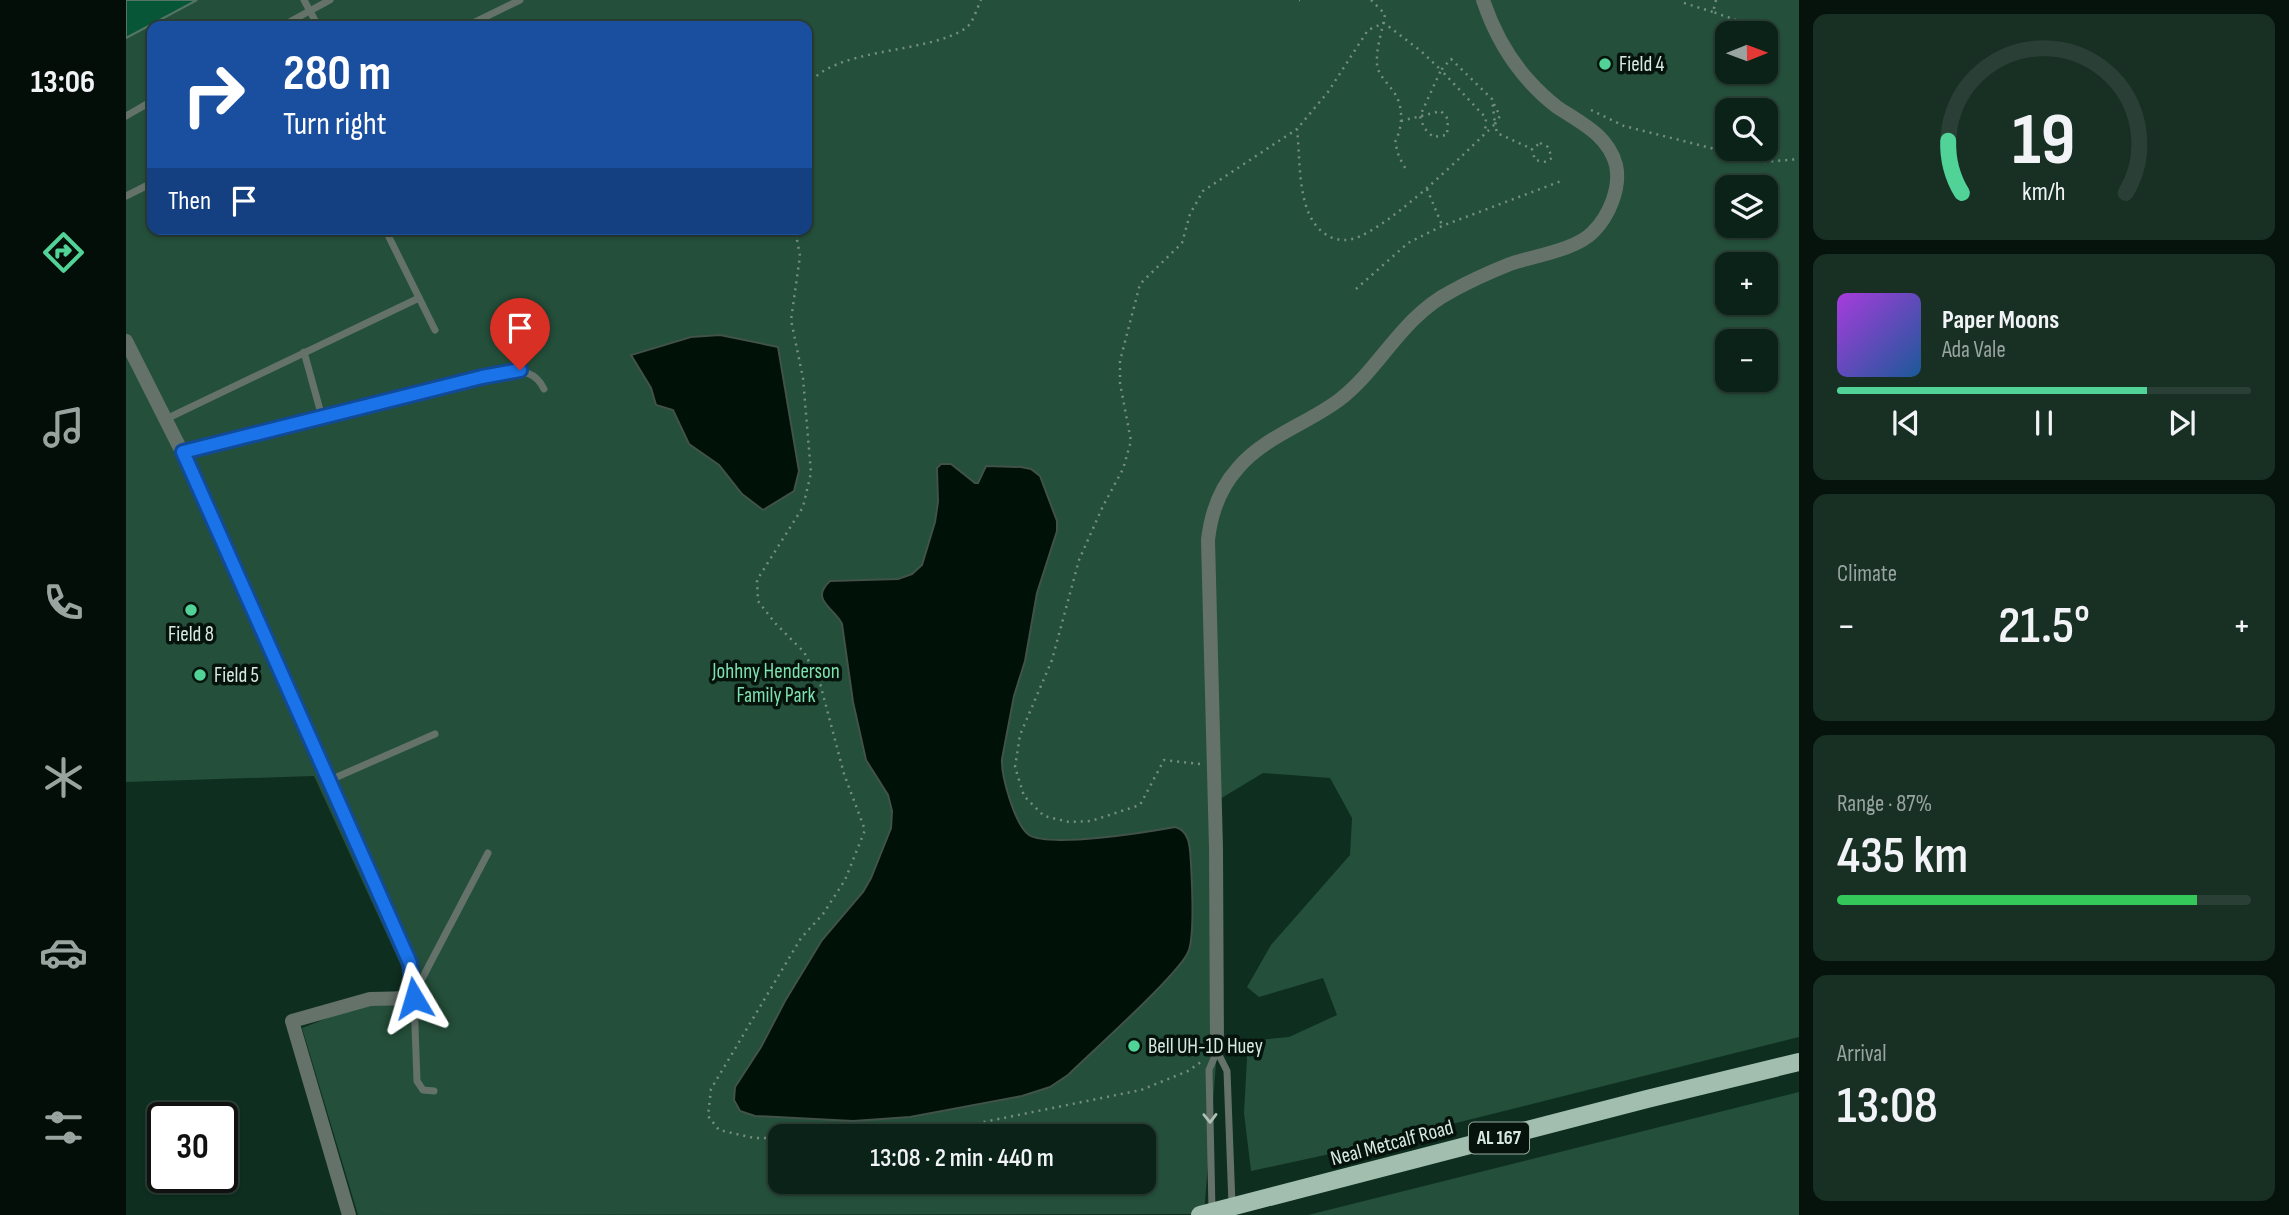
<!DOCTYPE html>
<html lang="en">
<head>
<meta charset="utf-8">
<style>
  :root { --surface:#0a2217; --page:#182f24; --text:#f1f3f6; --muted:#99a4a1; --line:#2a3f36; --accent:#51d398 }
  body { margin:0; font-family:"Sofia Sans Condensed",sans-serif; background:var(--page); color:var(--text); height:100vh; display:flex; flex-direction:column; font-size:26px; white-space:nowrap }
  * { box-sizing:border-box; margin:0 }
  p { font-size:23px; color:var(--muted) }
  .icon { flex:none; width:38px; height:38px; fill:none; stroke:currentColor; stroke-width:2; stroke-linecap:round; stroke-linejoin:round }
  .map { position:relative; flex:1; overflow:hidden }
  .sheet { display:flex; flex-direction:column; gap:14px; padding:14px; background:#06130d; width:490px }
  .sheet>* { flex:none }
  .hud { position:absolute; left:21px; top:21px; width:665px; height:214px; border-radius:14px; box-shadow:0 2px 5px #0004,0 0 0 2px var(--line); background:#1a4fa0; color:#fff; overflow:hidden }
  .needle { width:46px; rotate:89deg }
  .tools { position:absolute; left:1589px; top:21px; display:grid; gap:14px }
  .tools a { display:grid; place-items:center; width:63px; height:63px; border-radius:14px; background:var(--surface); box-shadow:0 2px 5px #0004,0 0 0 2px var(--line); font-size:35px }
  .speed { position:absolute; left:21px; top:1102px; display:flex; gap:14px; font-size:35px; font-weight:700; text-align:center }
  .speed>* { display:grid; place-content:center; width:91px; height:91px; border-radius:50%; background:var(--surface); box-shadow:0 2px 5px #0004,0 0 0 2px var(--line); line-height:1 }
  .speed .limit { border:4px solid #111; border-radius:10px; background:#fff; color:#111 }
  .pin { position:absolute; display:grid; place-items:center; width:60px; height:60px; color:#fff; margin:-72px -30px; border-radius:50% 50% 50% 0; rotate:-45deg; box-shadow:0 0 7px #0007 }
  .pin .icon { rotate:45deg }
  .me { position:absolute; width:77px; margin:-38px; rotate:353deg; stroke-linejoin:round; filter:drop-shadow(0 0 5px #0008) }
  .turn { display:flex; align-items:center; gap:24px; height:147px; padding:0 21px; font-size:32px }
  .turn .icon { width:91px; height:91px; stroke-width:2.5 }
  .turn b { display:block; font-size:49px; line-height:60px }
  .then { display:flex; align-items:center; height:66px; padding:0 21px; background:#0003; gap:14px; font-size:26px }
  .big { font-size:52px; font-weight:600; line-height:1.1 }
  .sheet .widget { flex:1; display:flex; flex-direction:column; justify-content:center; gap:10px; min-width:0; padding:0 24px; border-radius:14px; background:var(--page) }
  .sheet .dial { align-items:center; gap:0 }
  .dial svg { height:182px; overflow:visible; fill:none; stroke:var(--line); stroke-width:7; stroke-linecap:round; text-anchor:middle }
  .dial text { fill:var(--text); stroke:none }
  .song { display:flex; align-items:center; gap:21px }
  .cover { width:84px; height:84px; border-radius:10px; background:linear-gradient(135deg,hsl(280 70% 55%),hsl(210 70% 35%)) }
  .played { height:7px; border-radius:4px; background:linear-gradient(90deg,var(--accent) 75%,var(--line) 75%) }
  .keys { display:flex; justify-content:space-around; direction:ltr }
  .heat { display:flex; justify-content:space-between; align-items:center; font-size:38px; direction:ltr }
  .charge { height:10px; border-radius:5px; background:linear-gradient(90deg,#34c759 87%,var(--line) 0) }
  .trip { position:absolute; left:642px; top:1124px; width:388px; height:70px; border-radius:14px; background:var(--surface); box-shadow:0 2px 5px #0004,0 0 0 2px var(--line); font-weight:600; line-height:70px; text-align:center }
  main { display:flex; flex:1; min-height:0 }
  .menu { display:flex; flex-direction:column; width:126px; justify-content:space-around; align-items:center; background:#040e09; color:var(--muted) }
  .menu .icon { width:49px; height:49px }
  .menu .on { color:var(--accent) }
  .menu b { font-size:32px; color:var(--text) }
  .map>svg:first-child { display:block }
</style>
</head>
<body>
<main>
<nav class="menu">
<b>13:06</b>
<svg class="icon on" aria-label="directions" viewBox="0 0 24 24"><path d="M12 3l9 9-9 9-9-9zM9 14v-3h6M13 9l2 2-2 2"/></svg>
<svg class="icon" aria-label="music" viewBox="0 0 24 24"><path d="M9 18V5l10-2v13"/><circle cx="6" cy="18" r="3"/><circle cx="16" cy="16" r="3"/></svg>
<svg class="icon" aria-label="phone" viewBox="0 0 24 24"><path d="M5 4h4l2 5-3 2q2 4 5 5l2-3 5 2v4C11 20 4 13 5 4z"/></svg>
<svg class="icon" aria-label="climate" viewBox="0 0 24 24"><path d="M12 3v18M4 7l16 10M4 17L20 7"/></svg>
<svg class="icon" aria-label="car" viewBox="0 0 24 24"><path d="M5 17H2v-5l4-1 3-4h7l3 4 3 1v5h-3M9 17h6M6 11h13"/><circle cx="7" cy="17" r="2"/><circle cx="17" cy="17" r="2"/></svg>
<svg class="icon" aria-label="filters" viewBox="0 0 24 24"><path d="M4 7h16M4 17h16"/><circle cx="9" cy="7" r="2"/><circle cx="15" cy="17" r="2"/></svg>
</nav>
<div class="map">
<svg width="1673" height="1215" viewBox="0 0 1673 1215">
  <rect width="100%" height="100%" fill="#0e2e1f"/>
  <g fill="#244f3a" fill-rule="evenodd">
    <path d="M0,0H1673V1037L1222,1150L1125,1171L1118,1113L1122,1041L1163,1037L1211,1015L1197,978L1133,997L1121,987L1145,945L1224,855L1226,818L1204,778L1137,773L1089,802L1091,1051L1078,1214L232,1215L176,1028L279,988L278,972L188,776L0,782ZM26,26H681V229H26ZM1601,33H1640V72H1601ZM1601,110H1640V149H1601ZM1601,187H1640V226H1601ZM1601,264H1640V303H1601ZM1601,341H1640V380H1601ZM654,1136H1018V1181H654Z"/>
    <polygon points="1673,1092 1673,1215 1182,1215"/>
  </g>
  <g fill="#001108" stroke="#415249" stroke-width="2">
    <polygon points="594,335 652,347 673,471 668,491 637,510 616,494 593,465 563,444 547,410 530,405 525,388 505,355 565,337"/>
    <path d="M815,464H825L849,483H852L860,466L895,467L905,469L914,476L931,521V531L911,593L899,661L888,696L876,759C875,776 889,825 903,835C924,848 1022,832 1049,827C1065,831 1064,850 1065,864C1066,885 1069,931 1063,950C1056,972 963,1054 942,1075L924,1087L896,1096L784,1117L727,1121L629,1116L614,1111L608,1100L609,1087L635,1047L659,1001L696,940L737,892L745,878L765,828L766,811L762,795L740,760L727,702L716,624C709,608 683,600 704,581L772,579L786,574L796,565L809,522L812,502L811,468Z"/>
  </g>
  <polygon fill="#065637" stroke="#547563" stroke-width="2" points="0,0 71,0 0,38"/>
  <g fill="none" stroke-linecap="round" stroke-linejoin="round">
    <g stroke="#758e82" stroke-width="2.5" stroke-dasharray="2 5" stroke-linecap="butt">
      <polyline points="1173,0 1174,0"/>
      <path d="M1245,0L1259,14C1257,29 1250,47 1251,63C1251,74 1261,82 1267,91C1278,105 1277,127 1269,142L1273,157L1281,171"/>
      <polyline points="1590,0 1587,12 1610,20"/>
      <polyline points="1558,3 1587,12"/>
      <path d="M681,86C709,46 800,55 840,28C847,23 851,8 855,0"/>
      <polyline points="1368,104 1374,116 1369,124 1371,133 1406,149"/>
      <polyline points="1465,110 1498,126 1585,148 1605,157 1637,162 1673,159"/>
      <path d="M1275,121L1315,111L1322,119L1321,135L1307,137L1298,128L1294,116L1315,70L1296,52L1258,23L1242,30L1202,92L1171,129C1174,156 1172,188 1183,214C1190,229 1202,240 1219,240C1252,241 1344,148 1369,124L1366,99L1325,59L1315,70L1360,118L1359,133"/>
      <polygon points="1414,143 1422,147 1426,158 1420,162 1409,160 1406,149"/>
      <polyline points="1301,189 1316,225"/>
      <polyline points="1230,289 1282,243 1316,226 1438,180"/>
      <polyline points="1074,764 1038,760 1014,805 965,821 943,822 918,816 898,796 889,767 894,735 926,660 953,560 977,506 997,469 1005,441 994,383 994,361 1014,284 1056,243 1064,214 1077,191 1171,129"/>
      <polyline points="789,1136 1015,1090 1062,1071 1075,1062"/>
      <polyline points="654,1138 628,1138 593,1130 582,1116 585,1089 675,938 697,914 719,880 739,830 718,774 694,683 678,652 649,623 632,601 631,580 677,507 685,473 677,378 665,320 674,256 669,229"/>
    </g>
    <g stroke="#64726a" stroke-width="7">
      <polyline points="178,0 192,26"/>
      <polyline points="156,26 204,0"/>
      <polyline points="341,26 394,0"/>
      <polyline points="0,116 26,101"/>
      <polyline points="0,196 26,183"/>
      <polyline points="259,229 309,330"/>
      <polyline points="178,352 196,417"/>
      <polyline points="40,419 293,298"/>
      <path d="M56,452L379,372C396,370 410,372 418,389"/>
      <polyline points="204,780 309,734"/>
      <polyline points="289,992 362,853"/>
      <polyline points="288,999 291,1081 297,1090 308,1091"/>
      <polyline points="1091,1051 1101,1071 1106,1205"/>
      <polyline points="1086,1210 1083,1070 1091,1051"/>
    </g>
    <g stroke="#64726a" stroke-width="14">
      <polyline points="0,341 56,452 284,963 288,998 244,999 166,1021 223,1215"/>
      <path d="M1091,1051L1090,848L1082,540C1085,513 1094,488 1112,468C1138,437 1181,424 1213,400C1255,368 1274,318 1326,291C1344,281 1364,272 1384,264C1407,256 1450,250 1467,232C1483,216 1495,188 1490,165C1482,135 1455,123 1431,107C1422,100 1412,91 1404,82C1382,58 1367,30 1357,0"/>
    </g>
    <polyline stroke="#a1beae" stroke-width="18" points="1074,1215 1521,1099 1673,1062"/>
  </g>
  <defs><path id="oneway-chevron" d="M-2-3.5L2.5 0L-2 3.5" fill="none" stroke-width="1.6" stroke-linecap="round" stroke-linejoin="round" transform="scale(1.75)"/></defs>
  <use stroke="#afc0b7" href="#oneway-chevron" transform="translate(1084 1118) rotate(89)"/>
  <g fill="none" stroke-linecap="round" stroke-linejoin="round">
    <defs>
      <polyline id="route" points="288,998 284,963 57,452 356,377 394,370"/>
    </defs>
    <use href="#route" stroke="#114b97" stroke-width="18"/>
    <use href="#route" stroke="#1a73e8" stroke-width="12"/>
  </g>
  <g fill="#51d398" stroke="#06130c" stroke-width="2.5">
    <circle cx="1479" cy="64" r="7"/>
    <circle cx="65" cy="610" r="7"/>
    <circle cx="74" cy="675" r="7"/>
    <circle cx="1008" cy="1046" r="7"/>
  </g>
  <g text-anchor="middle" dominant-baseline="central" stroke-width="7" stroke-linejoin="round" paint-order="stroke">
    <rect fill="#06130c" stroke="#99aaa0" stroke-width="2" x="1343" y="1122.5" width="60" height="31" rx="5"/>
    <g font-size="19" font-weight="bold" fill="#d8eae0">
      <text x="1373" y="1138">AL 167</text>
    </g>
    <g font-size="21" fill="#d8eae0" stroke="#06130c" text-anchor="start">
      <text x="1493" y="64">Field 4</text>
      <text x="65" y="634" text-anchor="middle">Field 8</text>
      <text x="88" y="675">Field 5</text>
      <text x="1022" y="1046">Bell UH-1D Huey</text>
    </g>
    <g font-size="21" fill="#7ee1af" stroke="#06130c">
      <text x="650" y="671">Johhny Henderson<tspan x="650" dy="24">Family Park</tspan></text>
    </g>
    <g font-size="21" fill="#d8eae0" stroke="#06130c">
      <text transform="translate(1266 1143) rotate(-15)">Neal Metcalf Road</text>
    </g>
  </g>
</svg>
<div class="tools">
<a><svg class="needle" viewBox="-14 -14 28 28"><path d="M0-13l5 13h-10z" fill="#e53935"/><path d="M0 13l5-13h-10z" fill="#99a4a1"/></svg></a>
<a><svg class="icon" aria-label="search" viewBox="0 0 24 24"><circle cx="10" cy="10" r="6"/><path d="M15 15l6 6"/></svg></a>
<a><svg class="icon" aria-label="layers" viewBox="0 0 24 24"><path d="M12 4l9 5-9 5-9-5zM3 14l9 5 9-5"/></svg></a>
<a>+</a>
<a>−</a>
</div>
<div class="speed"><div class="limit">30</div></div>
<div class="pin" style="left:394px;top:370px;background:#d93025"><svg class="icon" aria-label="arrive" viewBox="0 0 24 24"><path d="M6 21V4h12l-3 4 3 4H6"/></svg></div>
<svg class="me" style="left:288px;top:998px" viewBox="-20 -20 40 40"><path d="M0-17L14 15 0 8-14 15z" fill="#1a73e8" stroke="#fff" stroke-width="4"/></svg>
<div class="trip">13:08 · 2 min · 440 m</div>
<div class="hud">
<div class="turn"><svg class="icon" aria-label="right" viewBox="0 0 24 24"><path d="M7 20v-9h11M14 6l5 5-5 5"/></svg><div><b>280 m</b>Turn right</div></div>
<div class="then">Then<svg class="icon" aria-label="arrive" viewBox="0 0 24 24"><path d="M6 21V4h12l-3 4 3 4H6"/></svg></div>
</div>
</div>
<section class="sheet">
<div class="widget dial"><svg viewBox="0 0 100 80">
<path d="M14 69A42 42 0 1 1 86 69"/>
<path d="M14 69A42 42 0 0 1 8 46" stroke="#51d398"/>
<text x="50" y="56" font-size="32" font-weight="700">19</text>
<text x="50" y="72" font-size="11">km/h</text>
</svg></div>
<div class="widget">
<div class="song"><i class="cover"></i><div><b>Paper Moons</b><p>Ada Vale</p></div></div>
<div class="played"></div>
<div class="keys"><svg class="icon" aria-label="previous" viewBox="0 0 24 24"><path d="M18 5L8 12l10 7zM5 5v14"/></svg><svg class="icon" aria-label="pause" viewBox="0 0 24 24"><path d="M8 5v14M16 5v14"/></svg><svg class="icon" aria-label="next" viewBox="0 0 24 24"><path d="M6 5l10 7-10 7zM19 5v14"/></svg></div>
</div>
<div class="widget"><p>Climate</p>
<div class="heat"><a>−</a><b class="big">21.5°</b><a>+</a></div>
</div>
<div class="widget"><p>Range · 87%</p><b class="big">435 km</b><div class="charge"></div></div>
<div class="widget"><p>Arrival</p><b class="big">13:08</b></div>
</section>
</main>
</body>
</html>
